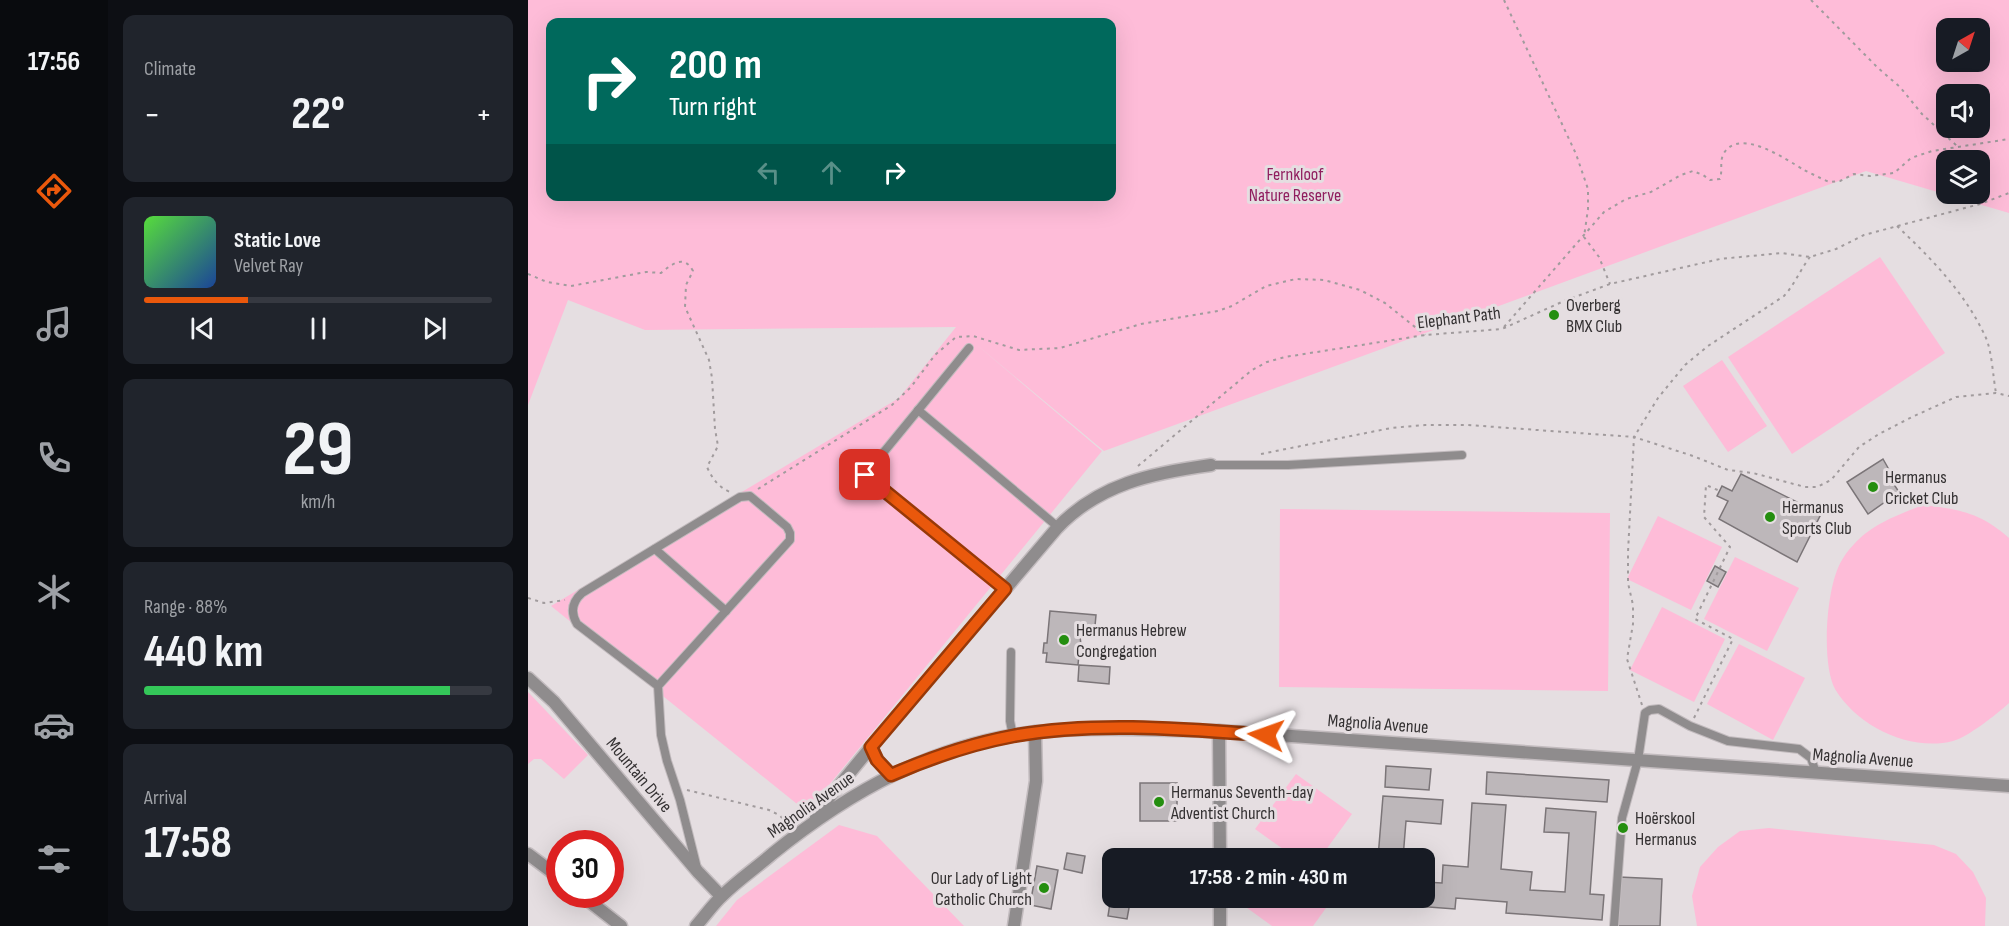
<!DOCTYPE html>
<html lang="en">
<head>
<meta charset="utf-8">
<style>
  :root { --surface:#171b24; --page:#20242c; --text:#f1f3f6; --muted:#9ea1a6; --line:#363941; --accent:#ea580c }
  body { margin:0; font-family:"Sofia Sans Condensed",sans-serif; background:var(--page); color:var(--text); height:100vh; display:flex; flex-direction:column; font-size:22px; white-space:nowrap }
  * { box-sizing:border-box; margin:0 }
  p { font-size:20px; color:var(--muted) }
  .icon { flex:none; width:33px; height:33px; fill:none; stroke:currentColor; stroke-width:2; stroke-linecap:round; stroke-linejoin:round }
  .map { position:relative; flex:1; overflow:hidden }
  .details { display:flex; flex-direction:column; gap:15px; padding:15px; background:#0d0f14; width:420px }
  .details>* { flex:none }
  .hud { position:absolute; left:18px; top:18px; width:570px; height:183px; border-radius:12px; box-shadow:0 6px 24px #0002; background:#00695c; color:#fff; overflow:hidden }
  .needle { width:39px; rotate:39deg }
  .fabs { position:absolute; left:1408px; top:18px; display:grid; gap:12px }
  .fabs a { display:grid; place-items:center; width:54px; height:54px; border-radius:12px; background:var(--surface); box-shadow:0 6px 24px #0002; font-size:30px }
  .speed { position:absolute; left:18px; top:830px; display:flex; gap:12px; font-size:30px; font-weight:700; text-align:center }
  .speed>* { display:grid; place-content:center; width:78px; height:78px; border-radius:50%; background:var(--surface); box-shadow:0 6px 24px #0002; line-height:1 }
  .speed .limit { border:9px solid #d22; background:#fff; color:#111 }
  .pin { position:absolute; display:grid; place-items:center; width:51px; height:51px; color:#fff; margin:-26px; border-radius:12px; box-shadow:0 3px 9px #0006 }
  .me { position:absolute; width:66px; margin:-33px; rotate:274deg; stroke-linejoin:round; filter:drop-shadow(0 0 4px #0008) }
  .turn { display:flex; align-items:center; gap:21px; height:126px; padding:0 24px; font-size:27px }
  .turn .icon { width:78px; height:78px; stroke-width:2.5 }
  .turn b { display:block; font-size:42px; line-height:51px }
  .lanes { display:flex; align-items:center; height:57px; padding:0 24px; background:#0003; justify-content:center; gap:30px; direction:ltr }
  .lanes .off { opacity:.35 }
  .big { font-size:45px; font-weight:700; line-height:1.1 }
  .details .card { flex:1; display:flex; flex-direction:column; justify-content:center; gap:9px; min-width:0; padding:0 21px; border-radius:12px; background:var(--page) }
  .details .dial { align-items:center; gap:0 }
  .dial b { font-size:78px; line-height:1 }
  .song { display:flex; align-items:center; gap:18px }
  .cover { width:72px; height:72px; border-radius:9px; background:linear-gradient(135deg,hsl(110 70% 55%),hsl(220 70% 35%)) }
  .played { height:6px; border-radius:3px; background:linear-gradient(90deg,var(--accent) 30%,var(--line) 30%) }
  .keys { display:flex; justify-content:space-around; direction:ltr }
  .heat { display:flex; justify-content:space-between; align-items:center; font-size:33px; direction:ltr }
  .charge { height:9px; border-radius:4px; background:linear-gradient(90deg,#34c759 88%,var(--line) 0) }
  .trip { position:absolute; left:574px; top:848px; width:333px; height:60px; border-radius:12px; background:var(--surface); box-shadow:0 6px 24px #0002; font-weight:700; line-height:60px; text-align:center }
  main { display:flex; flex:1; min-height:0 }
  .tabs { display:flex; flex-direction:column; width:108px; justify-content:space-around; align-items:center; background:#090b0e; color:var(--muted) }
  .tabs .icon { width:42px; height:42px }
  .tabs .current { color:var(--accent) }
  .tabs b { font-size:27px; color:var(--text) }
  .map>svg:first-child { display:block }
</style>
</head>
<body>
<main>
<nav class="tabs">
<b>17:56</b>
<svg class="icon current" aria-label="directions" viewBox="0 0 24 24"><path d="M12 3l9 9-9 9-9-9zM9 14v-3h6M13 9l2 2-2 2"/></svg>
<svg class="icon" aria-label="music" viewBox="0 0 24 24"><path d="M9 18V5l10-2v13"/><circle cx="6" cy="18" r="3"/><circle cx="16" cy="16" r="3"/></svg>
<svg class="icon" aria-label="phone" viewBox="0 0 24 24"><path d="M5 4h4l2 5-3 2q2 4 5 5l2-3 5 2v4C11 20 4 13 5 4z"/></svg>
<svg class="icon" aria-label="climate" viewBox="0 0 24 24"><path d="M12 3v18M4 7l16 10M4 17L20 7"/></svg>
<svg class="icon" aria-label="car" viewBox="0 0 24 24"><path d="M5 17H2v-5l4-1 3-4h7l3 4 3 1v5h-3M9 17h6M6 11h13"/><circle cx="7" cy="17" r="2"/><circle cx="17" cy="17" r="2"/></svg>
<svg class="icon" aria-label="filters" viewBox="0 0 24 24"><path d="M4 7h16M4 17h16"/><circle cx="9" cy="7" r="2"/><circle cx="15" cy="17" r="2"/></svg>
</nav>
<section class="details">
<div class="card"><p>Climate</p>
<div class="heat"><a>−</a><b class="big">22°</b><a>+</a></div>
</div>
<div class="card">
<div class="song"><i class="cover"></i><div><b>Static Love</b><p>Velvet Ray</p></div></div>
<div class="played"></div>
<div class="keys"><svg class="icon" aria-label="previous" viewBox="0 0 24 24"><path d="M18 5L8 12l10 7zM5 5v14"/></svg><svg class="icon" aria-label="pause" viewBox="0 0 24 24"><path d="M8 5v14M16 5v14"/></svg><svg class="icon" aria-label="next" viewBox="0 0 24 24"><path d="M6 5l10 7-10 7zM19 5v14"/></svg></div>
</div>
<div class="card dial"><b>29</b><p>km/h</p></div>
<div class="card"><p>Range · 88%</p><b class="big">440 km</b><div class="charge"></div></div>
<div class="card"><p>Arrival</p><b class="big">17:58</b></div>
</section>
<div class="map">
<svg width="1481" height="926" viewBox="0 0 1481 926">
  <rect width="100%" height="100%" fill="#e5dee1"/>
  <g fill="#febcd8" fill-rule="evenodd">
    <path d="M0,0H1481V213L1338,171L576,451L443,340L574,451L279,812L23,606L371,398L428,327L117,330L40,300L0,405ZM22,22H584V196H22ZM1419,28H1452V62H1419ZM1419,94H1452V128H1419ZM1419,160H1452V194H1419Z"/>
    <polygon points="1352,257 1417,353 1264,454 1200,357"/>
    <polygon points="1194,360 1239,426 1200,452 1155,386"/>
    <path d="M1395,505C1431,509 1453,513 1481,538V703C1469,714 1440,737 1425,741C1382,752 1329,726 1307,689C1293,663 1298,585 1314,560C1319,551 1330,539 1338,533C1355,520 1375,513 1395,505Z"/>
    <polygon points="752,509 1082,513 1080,691 751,687"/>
    <polygon points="1130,516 1194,547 1163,610 1099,579"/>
    <polygon points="1207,557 1271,588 1239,651 1176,619"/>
    <polygon points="1134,607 1197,639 1166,702 1102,670"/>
    <polygon points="1211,644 1277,678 1245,740 1179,704"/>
    <polygon points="0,692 60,755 36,779 13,759 6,759 0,764"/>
    <polygon points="768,774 824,814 792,858 749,858 755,849 727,829"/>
    <polygon points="311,825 349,836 436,926 188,926 209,900"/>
    <polygon points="1241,828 1406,845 1428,854 1445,872 1458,898 1457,926 1169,926 1164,896 1172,867 1190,847 1212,831"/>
    <polygon points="721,897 806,897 785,926 744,926 715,905"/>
  </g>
  <g fill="#bdb7ba" stroke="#7b7578" stroke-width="1.5">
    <polygon points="1355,459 1364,475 1361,477 1371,492 1340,514 1319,482"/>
    <polygon points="1213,474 1293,514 1269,562 1191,519 1200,501 1189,496 1194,486 1204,491"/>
    <polygon points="1187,566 1198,572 1190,587 1179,581"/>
    <polygon points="522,611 568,615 566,637 552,636 554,654 551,654 550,665 518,662 519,653 515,653 516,643 519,643"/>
    <polygon points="551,665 582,667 581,684 550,681"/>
    <polygon points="858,766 903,769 901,790 857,787"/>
    <polygon points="959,772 1081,780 1079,802 958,794"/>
    <rect x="612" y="783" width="37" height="38"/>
    <polygon points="855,796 915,800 913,824 878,821 875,858 850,858"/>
    <polygon points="944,803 978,805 973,869 1004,872 1002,890 1037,892 1041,833 1016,832 1018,808 1068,812 1062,894 1076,895 1074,920 978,913 979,902 928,898 927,909 834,902 835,897 897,897 897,882 914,883 915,865 940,867"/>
    <polygon points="539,853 557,856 554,873 536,869"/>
    <polygon points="509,866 530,870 523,909 502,905"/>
    <polygon points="1091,877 1134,879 1132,926 1089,926"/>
    <polygon points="585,884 585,897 603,897 599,919 580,916"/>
  </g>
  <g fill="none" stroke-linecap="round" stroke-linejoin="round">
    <defs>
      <g id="lane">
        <polyline points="390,410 530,527"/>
        <polyline points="325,465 477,589"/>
        <polyline points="683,465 760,465 934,455"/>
        <polyline points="337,475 441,348"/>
        <polyline points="127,549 198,611"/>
        <polyline points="483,652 482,721 485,736"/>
        <path d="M130,686L49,624C42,612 44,602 54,593L212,497L222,496L259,527L262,533V540L130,686L133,735L139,761L152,800L169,868"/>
        <polyline points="1086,926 1094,818 1110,760 1117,713 1122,710 1131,709 1162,726 1200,741 1271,749 1283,758 1288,773"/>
      </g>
      <g id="street">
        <polyline points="0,678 26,702 170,872 193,896"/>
        <polyline points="691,731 692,858"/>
        <polyline points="343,747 349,760 363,775"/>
        <path d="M288,817L296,804L343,747L529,528C571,484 624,473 683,465"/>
        <polyline points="0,854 32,878"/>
        <polyline points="52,894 93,926"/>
        <path d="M168,926C177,916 185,904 195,895C210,880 228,868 244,854C322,791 408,743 509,732C570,726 630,730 691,731L1481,786"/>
        <polyline points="486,926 508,781 507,732"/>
        <polyline points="692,926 692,897"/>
      </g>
    </defs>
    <use href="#lane" stroke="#c2bbbe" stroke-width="10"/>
    <use href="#street" stroke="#c2bbbe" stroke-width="15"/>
    <g stroke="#a19b9d" stroke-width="2" stroke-dasharray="3 4.5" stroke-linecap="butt">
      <polyline points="976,0 1048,154 1060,189 1060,209 1056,237 1071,257 1082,284"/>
      <polyline points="1283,0 1350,68 1372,87 1394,114 1429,146"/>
      <path d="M1369,226C1404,259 1438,294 1458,338C1464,352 1465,377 1468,393"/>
      <path d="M0,274L19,282L43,286L118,272L133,273C144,264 156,254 165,271L158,285L157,307L181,360L184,378L187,429L190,446L179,467C184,478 190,487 202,492"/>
      <path d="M976,327L1076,212L1098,199L1123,192L1153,175L1165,171L1175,175L1182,180L1192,179C1195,169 1191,162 1196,153C1212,127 1259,160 1276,170C1284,174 1292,178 1301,182L1312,181L1326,174L1342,176L1366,173L1383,158L1404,151L1481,139"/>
      <polyline points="733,454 863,428 897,425 940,425 1106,437 1165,456 1200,470 1225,473 1277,487 1289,487 1303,480 1331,447 1351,434 1384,417 1428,397 1468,393 1481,396"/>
      <polyline points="610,466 724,370 739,362 757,357 897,335 974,329 1036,301 1082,284 1192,259 1253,253 1282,257 1308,249 1336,235 1452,204 1481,193"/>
      <polyline points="230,489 364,405 383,387 407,355 428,337 445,336 491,350 532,348 613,324 690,311 704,306 738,286 768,279 796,280 832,290 857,303 897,335"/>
      <polyline points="0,598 16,603 37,600"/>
      <path d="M1114,705L1099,659L1105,624V605L1100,583V552L1106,437L1130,398L1157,365L1180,346L1256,296C1267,284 1272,270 1282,257"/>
      <polyline points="1166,718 1205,639 1167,619 1202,547 1176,517 1178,485 1192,491"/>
      <polyline points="159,790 241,810 251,815 263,826"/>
    </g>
    <use href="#lane" stroke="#8f8c8d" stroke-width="8"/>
    <use href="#street" stroke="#8f8c8d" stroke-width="12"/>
  </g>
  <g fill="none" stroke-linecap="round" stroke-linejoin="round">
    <defs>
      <path id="route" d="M337,475L477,589L343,747L349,760L363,775C402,758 442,744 485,736C565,721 657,729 738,735"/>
    </defs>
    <use href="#route" stroke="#983908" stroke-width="15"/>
    <use href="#route" stroke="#ea580c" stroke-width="10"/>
  </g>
  <g fill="#248e0f" stroke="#e5dee1" stroke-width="2">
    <circle cx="1026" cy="315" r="6"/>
    <circle cx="1345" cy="487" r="6"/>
    <circle cx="1242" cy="517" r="6"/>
    <circle cx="536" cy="640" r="6"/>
    <circle cx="631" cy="802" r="6"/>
    <circle cx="1095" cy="828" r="6"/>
    <circle cx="516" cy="888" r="6"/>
  </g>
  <g text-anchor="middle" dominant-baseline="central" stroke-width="6" stroke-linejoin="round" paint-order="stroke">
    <g font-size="18" fill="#901e5f" stroke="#e5dee1">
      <text x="767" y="174">Fernkloof<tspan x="767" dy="21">Nature Reserve</tspan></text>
    </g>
    <g font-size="18" fill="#343132" stroke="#e5dee1" text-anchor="start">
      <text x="1038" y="305">Overberg<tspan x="1038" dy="21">BMX Club</tspan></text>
      <text x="1357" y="477">Hermanus<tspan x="1357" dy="21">Cricket Club</tspan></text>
      <text x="1254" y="507">Hermanus<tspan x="1254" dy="21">Sports Club</tspan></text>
      <text x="548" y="630">Hermanus Hebrew<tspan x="548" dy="21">Congregation</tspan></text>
      <text x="643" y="792">Hermanus Seventh-day<tspan x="643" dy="21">Adventist Church</tspan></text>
      <text x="1107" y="818">Hoërskool<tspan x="1107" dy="21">Hermanus</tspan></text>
      <text x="504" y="878" text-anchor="end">Our Lady of Light<tspan x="504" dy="21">Catholic Church</tspan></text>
    </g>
    <g font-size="18" fill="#343132" stroke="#e5dee1">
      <text transform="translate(931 318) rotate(-7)">Elephant Path</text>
      <text transform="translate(850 724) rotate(4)">Magnolia Avenue</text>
      <text transform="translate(1335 758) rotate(4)">Magnolia Avenue</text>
      <text transform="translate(111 775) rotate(50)">Mountain Drive</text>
      <text transform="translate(283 805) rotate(-35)">Magnolia Avenue</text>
    </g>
  </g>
</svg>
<div class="fabs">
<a><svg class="needle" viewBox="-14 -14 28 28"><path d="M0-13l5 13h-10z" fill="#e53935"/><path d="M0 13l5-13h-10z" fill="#9ea1a6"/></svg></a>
<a><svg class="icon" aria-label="sound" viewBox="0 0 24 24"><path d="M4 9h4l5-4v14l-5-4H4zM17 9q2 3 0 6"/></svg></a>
<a><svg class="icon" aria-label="layers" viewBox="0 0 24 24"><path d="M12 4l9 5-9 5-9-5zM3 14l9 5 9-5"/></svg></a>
</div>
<div class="speed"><div class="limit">30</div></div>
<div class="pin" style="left:337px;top:475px;background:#d93025"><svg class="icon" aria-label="arrive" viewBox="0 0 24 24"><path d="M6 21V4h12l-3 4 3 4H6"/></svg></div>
<svg class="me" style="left:738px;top:735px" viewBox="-20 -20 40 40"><path d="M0-17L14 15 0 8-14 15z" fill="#ea580c" stroke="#fff" stroke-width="4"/></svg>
<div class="trip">17:58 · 2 min · 430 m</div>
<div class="hud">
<div class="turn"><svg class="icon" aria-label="right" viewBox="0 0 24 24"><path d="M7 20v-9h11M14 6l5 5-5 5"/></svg><div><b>200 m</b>Turn right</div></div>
<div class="lanes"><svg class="icon off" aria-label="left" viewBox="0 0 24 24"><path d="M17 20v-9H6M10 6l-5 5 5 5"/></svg><svg class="icon off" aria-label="ahead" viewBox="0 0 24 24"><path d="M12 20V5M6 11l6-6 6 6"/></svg><svg class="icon" aria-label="right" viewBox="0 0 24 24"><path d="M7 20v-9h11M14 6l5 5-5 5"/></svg></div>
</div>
</div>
</main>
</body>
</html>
